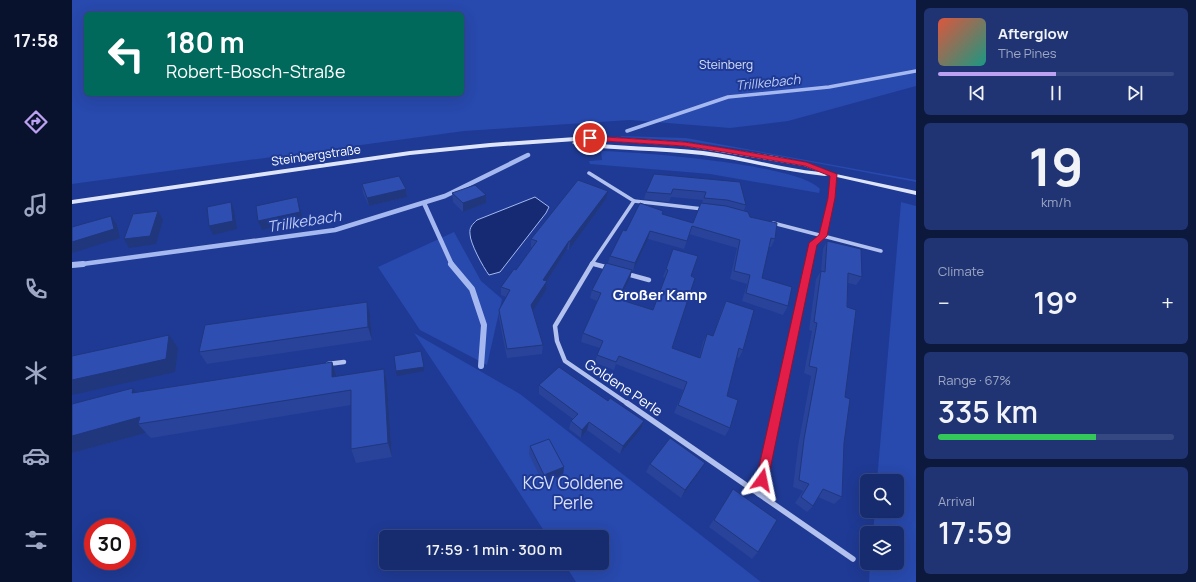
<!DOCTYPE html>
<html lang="en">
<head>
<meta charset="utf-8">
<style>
  :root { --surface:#172c6f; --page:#203474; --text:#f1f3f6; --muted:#9ea7c3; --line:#364882; --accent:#bca0f2 }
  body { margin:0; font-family:Manrope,sans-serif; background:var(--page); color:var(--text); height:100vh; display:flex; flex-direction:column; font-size:15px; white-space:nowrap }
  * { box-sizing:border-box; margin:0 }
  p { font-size:13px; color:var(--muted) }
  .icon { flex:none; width:22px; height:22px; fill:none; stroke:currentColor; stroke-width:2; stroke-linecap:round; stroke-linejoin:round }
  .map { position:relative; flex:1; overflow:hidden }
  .details { display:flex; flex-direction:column; gap:8px; padding:8px; background:#0d183d; width:280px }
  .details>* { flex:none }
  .top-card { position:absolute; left:12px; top:12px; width:380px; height:84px; border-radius:6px; box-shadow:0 4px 16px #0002,0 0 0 1px var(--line); background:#00695c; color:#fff; overflow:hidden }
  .controls { position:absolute; left:788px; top:474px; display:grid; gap:8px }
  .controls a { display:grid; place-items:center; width:44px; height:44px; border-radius:6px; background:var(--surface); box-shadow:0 4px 16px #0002,0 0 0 1px var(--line); font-size:20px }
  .speed { position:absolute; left:12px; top:518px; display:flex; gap:8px; font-size:20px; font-weight:700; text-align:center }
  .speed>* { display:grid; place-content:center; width:52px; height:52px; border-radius:50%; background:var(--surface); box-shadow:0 4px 16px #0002,0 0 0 1px var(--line); line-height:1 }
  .speed .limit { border:6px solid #d22; background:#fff; color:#111 }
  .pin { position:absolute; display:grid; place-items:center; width:34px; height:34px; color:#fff; margin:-17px; border:2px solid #fff; border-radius:50%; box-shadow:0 1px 4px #0007 }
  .me { position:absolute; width:44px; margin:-22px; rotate:12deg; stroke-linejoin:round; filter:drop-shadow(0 0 3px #0008) }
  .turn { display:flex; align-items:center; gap:14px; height:84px; padding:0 16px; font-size:18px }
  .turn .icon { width:52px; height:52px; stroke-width:2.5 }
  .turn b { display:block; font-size:28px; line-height:34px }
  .big { font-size:30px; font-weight:600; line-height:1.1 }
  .details .widget { flex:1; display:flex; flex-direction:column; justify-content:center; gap:6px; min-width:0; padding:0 14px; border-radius:6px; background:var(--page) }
  .details .dial { align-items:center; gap:0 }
  .dial b { font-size:52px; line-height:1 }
  .song { display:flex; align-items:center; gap:12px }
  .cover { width:48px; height:48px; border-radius:6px; background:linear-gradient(135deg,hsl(10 70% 55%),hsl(170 70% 35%)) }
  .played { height:4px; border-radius:2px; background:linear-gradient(90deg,var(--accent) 50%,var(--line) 50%) }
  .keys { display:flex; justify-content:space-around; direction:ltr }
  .heat { display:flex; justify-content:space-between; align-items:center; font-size:22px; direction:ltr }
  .charge { height:6px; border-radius:3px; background:linear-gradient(90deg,#34c759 67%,var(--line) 0) }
  .trip { position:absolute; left:307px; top:530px; width:230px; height:40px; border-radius:6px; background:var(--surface); box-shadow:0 4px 16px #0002,0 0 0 1px var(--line); font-weight:600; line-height:40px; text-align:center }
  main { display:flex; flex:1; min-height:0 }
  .menu { display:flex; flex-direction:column; width:72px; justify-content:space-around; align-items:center; background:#09122c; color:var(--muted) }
  .menu .icon { width:28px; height:28px }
  .menu .active { color:var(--accent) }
  .menu b { font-size:18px; color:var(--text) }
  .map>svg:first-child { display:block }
</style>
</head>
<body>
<main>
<nav class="menu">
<b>17:58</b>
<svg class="icon active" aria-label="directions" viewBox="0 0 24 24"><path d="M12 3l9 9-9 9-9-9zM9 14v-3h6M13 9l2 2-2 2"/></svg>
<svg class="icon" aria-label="music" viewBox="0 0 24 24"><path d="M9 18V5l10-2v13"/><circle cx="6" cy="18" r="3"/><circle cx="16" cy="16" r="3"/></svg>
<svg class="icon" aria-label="phone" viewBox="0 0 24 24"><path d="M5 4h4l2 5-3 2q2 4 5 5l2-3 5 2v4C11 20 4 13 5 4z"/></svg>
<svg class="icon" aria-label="climate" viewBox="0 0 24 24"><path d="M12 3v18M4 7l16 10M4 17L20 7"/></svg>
<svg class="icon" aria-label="car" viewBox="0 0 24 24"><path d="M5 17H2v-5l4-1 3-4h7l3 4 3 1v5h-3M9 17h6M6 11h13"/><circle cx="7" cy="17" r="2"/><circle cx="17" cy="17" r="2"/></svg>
<svg class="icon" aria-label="filters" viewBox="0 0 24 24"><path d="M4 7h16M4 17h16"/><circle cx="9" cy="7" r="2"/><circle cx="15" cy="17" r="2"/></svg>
</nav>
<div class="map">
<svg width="844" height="582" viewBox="0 0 844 582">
  <rect width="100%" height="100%" fill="#1f3a94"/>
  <g fill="#2849ad" fill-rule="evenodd">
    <path d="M0,0H844V86L716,121L658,128L558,120L392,131L0,184ZM14,14H390V94H14Z"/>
    <polygon points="549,136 614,138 844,180 844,182 681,151 615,141 549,137"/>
    <path d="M529,151C567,152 726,164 748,189L747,193L638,174L518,164L517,161L530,160Z"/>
    <polygon points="829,202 844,206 844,582 797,582 798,563 825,563 825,533 801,533 803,511 825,511 825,481 805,481"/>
    <polygon points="382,232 409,281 430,299 415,365 348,330 306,267"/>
    <polygon points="342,333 448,394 689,582 504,582 492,563 530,563 530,537 476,537 414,441"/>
  </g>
  <path fill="#152a73" stroke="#a5b9f0" d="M463,197L477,207L474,213L428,272L417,275C411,267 398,243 398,234C397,227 401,224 405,220Z"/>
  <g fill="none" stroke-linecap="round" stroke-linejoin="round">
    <polyline stroke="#a5b9f0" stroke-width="3.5" points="555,131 656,97 757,87 844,71"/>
    <g stroke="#a5b9f0" stroke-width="4.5">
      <polyline points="352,203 380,265"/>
      <polyline points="3,265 263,230 373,196 456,155"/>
    </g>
    <g stroke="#a5b9f0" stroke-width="6">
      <polyline points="379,264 400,289 412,325 409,366"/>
      <polyline points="0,265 11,264"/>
    </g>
    <g stroke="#b2c1ee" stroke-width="3.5">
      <polyline points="517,173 562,201 519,265"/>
      <polyline points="562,201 631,209"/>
      <polyline points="701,223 809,251"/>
      <polyline points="520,263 525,265"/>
      <polyline points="736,265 741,243 751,236 762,175"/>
    </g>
    <g stroke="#b2c1ee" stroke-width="4.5">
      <polyline points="520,264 483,326 485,341 493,361 556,404"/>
      <polyline points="522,264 537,268"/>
      <polyline points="555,274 577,280"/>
      <polyline points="256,364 272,362"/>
      <polyline points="706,404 737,264"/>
    </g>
    <g stroke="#b2c1ee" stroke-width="5.5">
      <polyline points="555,403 687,494 706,403"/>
      <polyline points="687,494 781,559"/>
    </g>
    <path fill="#dee5fa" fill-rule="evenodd" d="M518,136L612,142L702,156L736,163L764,174L844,191V195L756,175L753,176C711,172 672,160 630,155C588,150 545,151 503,145L500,143L503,141C545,147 588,146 631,151C670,156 708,168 748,172L732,166L612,146L518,140L418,147L338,155L0,204V200L338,151L418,143Z"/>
  </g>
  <g fill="#284399">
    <polygon points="582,174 674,205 672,210 678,217 703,239 699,247 697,247 690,278 716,306 711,315 670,301 675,284 658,279 665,248 617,234 612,249 576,239 561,271 560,271 558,278 548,299 581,310 593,278 591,277 594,269 619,276 600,348 627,358 631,342 635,334 641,336 650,309 654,301 671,350 667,358 665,357 655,396 658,428 653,436 602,413 611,390 544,364 542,370 523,363 525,355 528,348 509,342 511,333 525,301 518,298 520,290 536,263 538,256 554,231 591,211 591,215 621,223 630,203 631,200 599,197 597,202 572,199 574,192"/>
    <polygon points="290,184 334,189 335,197 297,206 291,193"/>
    <polygon points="380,193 414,203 391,212 381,202"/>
    <polygon points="534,199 497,250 495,249 475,281 474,290 461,310 471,345 470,354 435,358 427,318 427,310 434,297 429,295 429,287 444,270 460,247 459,247 459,239"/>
    <polygon points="755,241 790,277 784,285 776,283 772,443 770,497 762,504 746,497 741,506 735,512 723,503 731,491 721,487 726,446 739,376 732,373 740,331 737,330 744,279 749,271 751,249"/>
    <polygon points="298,315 300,340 135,364 127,352"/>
    <polygon points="260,362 265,376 315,384 320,457 284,463 279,449 279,405 79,438 74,433 0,453 0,404 61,388 64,392"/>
    <polygon points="467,385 536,401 572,421 569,429 548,454 515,430 509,438 497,429 499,421 501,419 467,394"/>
    <polygon points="458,446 492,467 491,475 471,483 457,454"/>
    <polygon points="578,464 628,471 609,498 574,472"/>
    <polygon points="661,489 686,552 680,559 637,527"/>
  </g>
  <g fill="#20377d">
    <polygon points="334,189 335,197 297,206 295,198"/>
    <polygon points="536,191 534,199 497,250 498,241"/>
    <polygon points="414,195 414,203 391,212 391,203"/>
    <polygon points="225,197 231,220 190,230 186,221"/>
    <polygon points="159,202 162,210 165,229 141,235 137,226"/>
    <polygon points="86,211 91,220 84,244 57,248 52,239"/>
    <polygon points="39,216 45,225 48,238 0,253 0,242"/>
    <polygon points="578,231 576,239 561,271 563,263"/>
    <polygon points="497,241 495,249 475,281 474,290 459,314 459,305 471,280"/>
    <polygon points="560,270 558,278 544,307 546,299"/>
    <polygon points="295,302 298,315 300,340 296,327"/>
    <polygon points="97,335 106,348 103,372 0,395 0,380"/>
    <polygon points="260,362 265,377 260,377"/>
    <polygon points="352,367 352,371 325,376 324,371"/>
    <polygon points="312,369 315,384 320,457 316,443"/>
    <polygon points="61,388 72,403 60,393"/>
    <polygon points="68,417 66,424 74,433 0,453 0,436"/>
    <polygon points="572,421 569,429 548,454 551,446"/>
    <polygon points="517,422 515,430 509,438 510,430"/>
    <polygon points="633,463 628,471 609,498 613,490"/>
    <polygon points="492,467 491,475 471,483 472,475"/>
  </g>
  <g fill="#2e4eb2" stroke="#20377d">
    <polygon points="582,174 668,182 674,205 655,200 632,198 634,192 601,189 599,194 574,192"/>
    <polygon points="327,176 334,189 295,198 290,184"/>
    <polygon points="506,180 536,191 498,241 497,241 471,280 475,281 459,305 471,345 435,349 427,310 438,290 429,287 442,269 444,270 465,241 459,239"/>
    <polygon points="403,185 414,195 391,203 380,193"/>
    <polygon points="225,197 228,212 186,221 184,206"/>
    <polygon points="159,202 161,221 137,226 135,207"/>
    <polygon points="568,203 591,211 590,214 621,223 629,203 654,206 676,212 678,217 705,223 703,239 699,238 690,278 720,287 716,306 674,293 678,275 662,271 668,240 620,226 615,241 578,231 563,263 538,256 551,230 554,231"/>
    <polygon points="86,211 78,236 52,239 61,214"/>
    <polygon points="39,216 42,229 0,242 0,227"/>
    <polygon points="755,241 789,249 790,277 776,273 775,307 784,310 773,397 778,399 772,443 770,497 751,489 741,506 729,497 737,484 727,480 732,439 745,368 737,366 745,323 742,322 749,271 753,272"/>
    <polygon points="601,249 626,256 619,276 623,278 600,348 628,358 635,334 641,336 654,301 682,310 671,350 667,348 655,396 666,400 658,428 606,405 615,382 547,356 544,362 525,355 531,341 511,333 529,293 520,290 534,263 560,270 546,299 581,310 596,270 594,269"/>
    <polygon points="295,302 296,327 127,352 133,325"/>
    <polygon points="97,335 94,359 0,380 0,356"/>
    <polygon points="349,351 352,367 324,371 322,356"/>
    <polygon points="260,362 260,377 312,369 316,443 279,449 279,390 66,424 68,417 0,436 0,404 61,388 60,393"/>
    <polygon points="487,367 536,401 538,398 572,421 551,446 517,422 510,430 499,421 506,414 467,385"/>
    <polygon points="598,438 633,463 613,490 578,464"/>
    <polygon points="477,439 492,467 472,475 458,446"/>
    <polygon points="661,489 705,520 686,552 642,520"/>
  </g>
  <polygon fill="#e11d48" stroke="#92132f" points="518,136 612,142 652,148 734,162 765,174 763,198 755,236 745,245 695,484 690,485 686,484 684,480 737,243 747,235 756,198 758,176 733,166 652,152 612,146 516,140 516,137"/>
  <g text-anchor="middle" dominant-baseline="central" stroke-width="4" stroke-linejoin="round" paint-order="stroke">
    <g font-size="12" fill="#d8e0fa" stroke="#1f3a94">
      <text x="654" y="64">Steinberg</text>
    </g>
    <g font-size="12" fill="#fff" stroke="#1f3a94">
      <text transform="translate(244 155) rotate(-8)">Steinbergstraße</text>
    </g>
    <g font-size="13" font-style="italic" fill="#beccf5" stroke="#1f3a94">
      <text transform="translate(696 82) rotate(-6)">Trillkebach</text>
    </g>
    <g font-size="14" fill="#fff" stroke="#1f3a94">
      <text transform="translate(552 387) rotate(34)">Goldene Perle</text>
    </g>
    <g font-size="15" font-style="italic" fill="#beccf5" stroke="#1f3a94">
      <text transform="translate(232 221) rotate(-9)">Trillkebach</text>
    </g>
    <g font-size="15" font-weight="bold" fill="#fff" stroke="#1f3a94">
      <text x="588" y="294">Großer Kamp</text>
    </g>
    <g font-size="17" fill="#d8e0fa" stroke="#1f3a94">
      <text x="501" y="482">KGV Goldene<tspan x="501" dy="20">Perle</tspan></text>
    </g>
  </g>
</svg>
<div class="controls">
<a><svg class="icon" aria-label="search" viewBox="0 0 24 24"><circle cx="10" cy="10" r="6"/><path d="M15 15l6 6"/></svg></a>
<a><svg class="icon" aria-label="layers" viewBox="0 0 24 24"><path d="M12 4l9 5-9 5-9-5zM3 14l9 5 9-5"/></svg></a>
</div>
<div class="speed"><div class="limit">30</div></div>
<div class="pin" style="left:518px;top:138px;background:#d93025"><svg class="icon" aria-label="arrive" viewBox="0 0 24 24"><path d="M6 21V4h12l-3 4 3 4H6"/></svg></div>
<svg class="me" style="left:690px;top:480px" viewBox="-20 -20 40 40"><path d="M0-17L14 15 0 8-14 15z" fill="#e11d48" stroke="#fff" stroke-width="4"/></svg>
<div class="trip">17:59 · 1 min · 300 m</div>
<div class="top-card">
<div class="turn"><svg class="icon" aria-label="left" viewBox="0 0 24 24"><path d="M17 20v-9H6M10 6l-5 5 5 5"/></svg><div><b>180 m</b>Robert-Bosch-Straße</div></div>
</div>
</div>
<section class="details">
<div class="widget">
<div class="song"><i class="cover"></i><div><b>Afterglow</b><p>The Pines</p></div></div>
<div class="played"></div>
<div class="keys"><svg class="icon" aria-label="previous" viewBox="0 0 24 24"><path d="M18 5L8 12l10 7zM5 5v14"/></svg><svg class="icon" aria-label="pause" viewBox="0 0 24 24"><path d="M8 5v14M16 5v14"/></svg><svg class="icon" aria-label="next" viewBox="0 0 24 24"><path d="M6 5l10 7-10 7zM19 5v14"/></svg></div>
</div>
<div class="widget dial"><b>19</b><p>km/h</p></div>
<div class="widget"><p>Climate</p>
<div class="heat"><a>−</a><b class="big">19°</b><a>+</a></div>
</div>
<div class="widget"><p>Range · 67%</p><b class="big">335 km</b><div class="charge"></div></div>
<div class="widget"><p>Arrival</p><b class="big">17:59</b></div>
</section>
</main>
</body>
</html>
